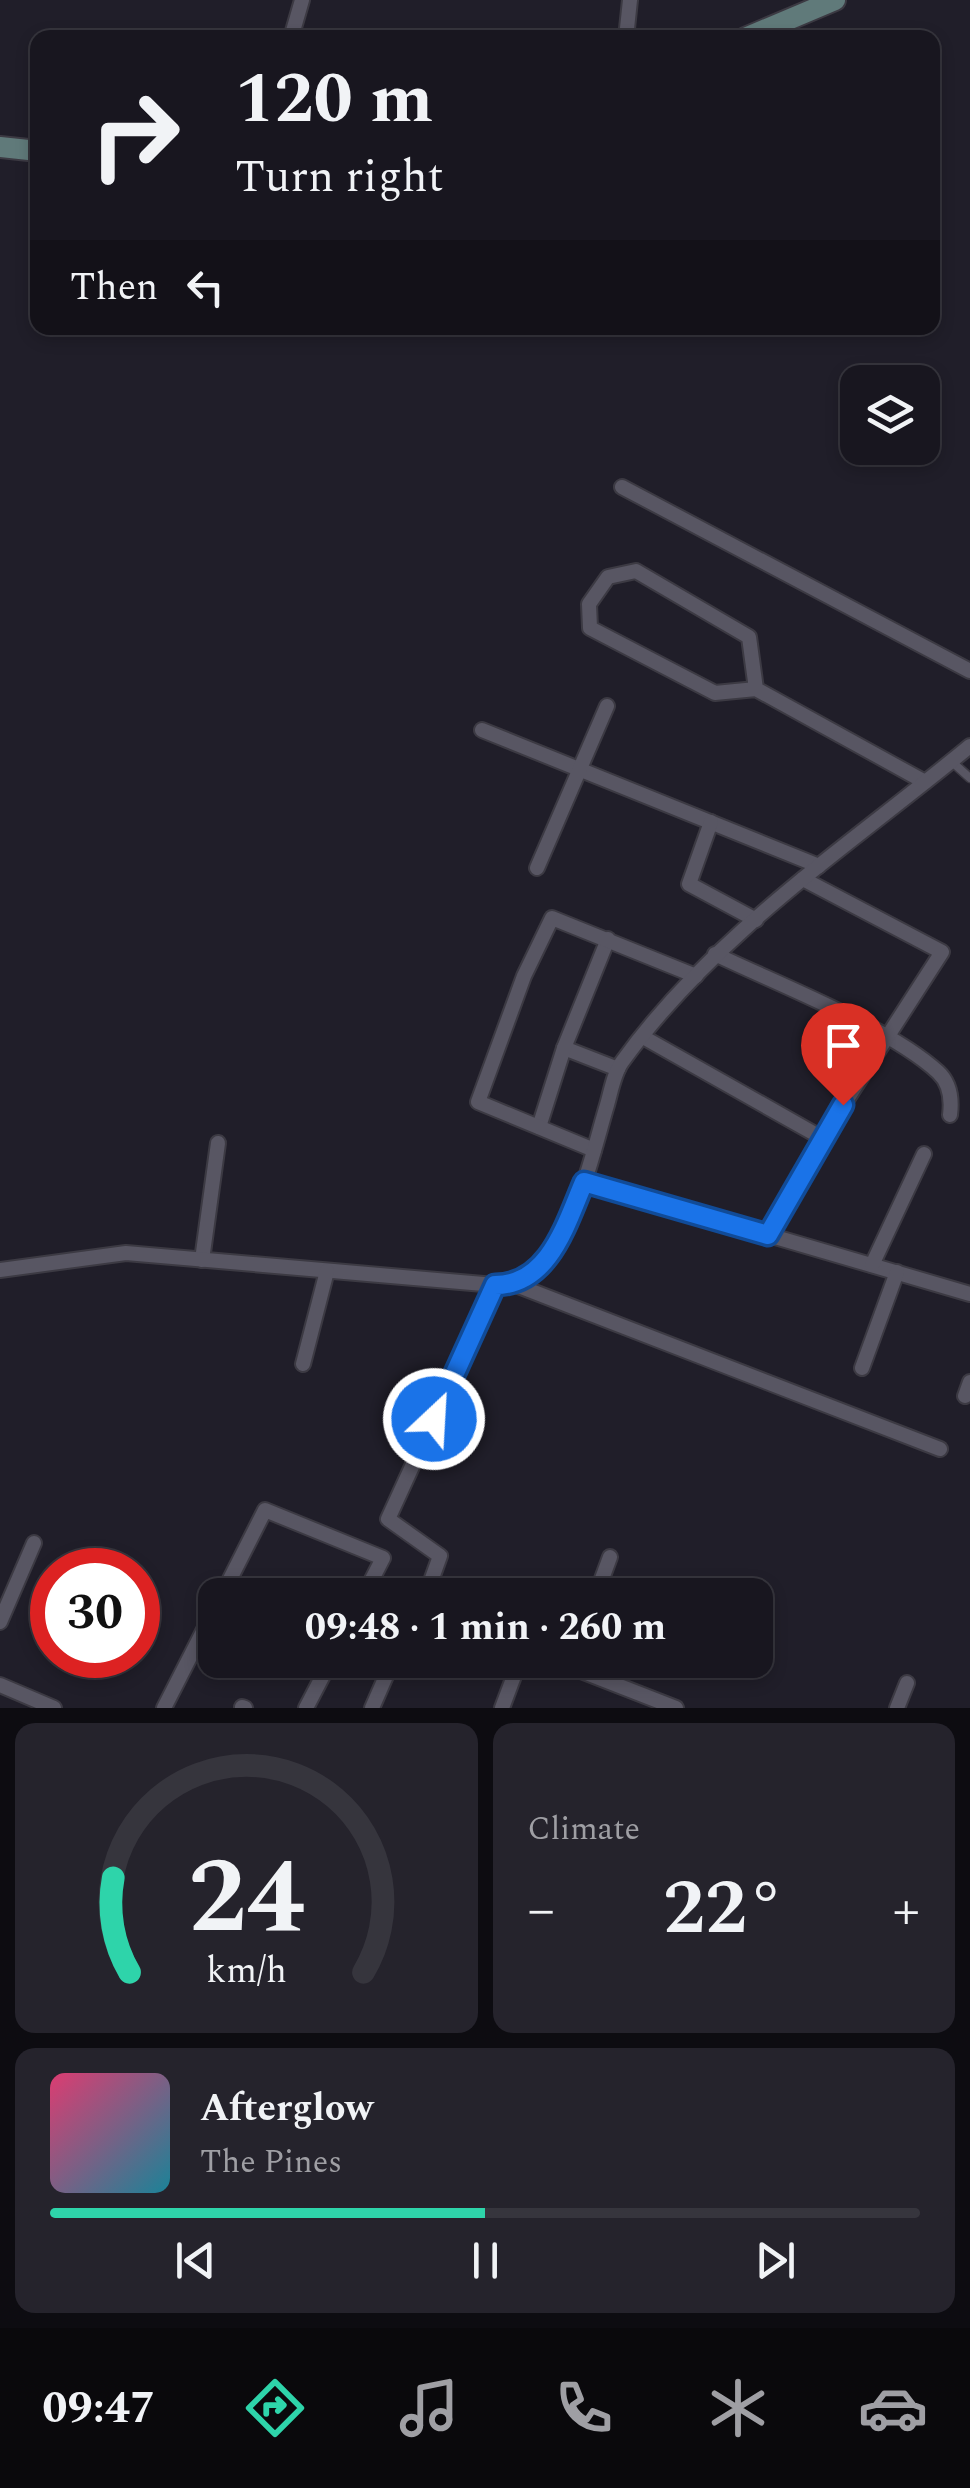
<!DOCTYPE html>
<html lang="en">
<head>
<meta charset="utf-8">
<style>
  :root { --surface:#18161f; --page:#25232c; --text:#f1f3f6; --muted:#9f9fa4; --line:#36353d; --accent:#2ed4aa }
  body { margin:0; font-family:Spectral,serif; background:var(--page); color:var(--text); height:100vh; display:flex; flex-direction:column; font-size:38px; white-space:nowrap }
  * { box-sizing:border-box; margin:0 }
  p { font-size:32px; color:var(--muted) }
  .icon { flex:none; width:55px; height:55px; fill:none; stroke:currentColor; stroke-width:2; stroke-linecap:round; stroke-linejoin:round }
  .map { position:relative; height:1708px; overflow:hidden }
  .drawer { display:flex; flex-direction:column; gap:15px; padding:15px; background:#0d0c11; flex:1 }
  .drawer>* { flex:none }
  .top-card { position:absolute; left:30px; top:30px; width:910px; height:305px; border-radius:20px; box-shadow:0 5px 15px #0003,0 0 0 2px var(--line); background:#18161f; color:var(--text); overflow:hidden }
  .buttons { position:absolute; left:840px; top:365px; display:grid; gap:20px }
  .buttons a { display:grid; place-items:center; width:100px; height:100px; border-radius:20px; background:var(--surface); box-shadow:0 5px 15px #0003,0 0 0 2px var(--line); font-size:50px }
  .speed { position:absolute; left:30px; top:1548px; display:flex; gap:20px; font-size:50px; font-weight:700; text-align:center }
  .speed>* { display:grid; place-content:center; width:130px; height:130px; border-radius:50%; background:var(--surface); box-shadow:0 5px 15px #0003,0 0 0 2px var(--line); line-height:1 }
  .speed .limit { border:15px solid #d22; background:#fff; color:#111 }
  .pin { position:absolute; display:grid; place-items:center; width:85px; height:85px; color:#fff; margin:-102px -42px; border-radius:50% 50% 50% 0; rotate:-45deg; box-shadow:0 0 10px #0007 }
  .pin .icon { rotate:45deg }
  .me { position:absolute; width:110px; margin:-55px; rotate:25deg; stroke-linejoin:round; filter:drop-shadow(0 0 8px #0008) }
  .turn { display:flex; align-items:center; gap:35px; height:210px; padding:0 40px; font-size:45px }
  .turn .icon { width:130px; height:130px; stroke-width:2.5 }
  .turn b { display:block; font-size:70px; line-height:85px }
  .then { display:flex; align-items:center; height:95px; padding:0 40px; background:#0003; gap:20px; font-size:38px }
  .big { font-size:75px; font-weight:700; line-height:1.1 }
  .drawer .widget { flex:1; display:flex; flex-direction:column; justify-content:center; gap:15px; min-width:0; padding:0 35px; border-radius:20px; background:var(--page) }
  .drawer .dial { align-items:center; gap:0 }
  .dial svg { height:260px; overflow:visible; fill:none; stroke:var(--line); stroke-width:7; stroke-linecap:round; text-anchor:middle }
  .dial text { fill:var(--text); stroke:none }
  .song { display:flex; align-items:center; gap:30px }
  .cover { width:120px; height:120px; border-radius:15px; background:linear-gradient(135deg,hsl(340 70% 55%),hsl(190 70% 35%)) }
  .played { height:10px; border-radius:5px; background:linear-gradient(90deg,var(--accent) 50%,var(--line) 50%) }
  .keys { display:flex; justify-content:space-around; direction:ltr }
  .heat { display:flex; justify-content:space-between; align-items:center; font-size:55px; direction:ltr }
  .drawer .tiles { flex:1; display:grid; gap:15px; grid-template-columns:1fr 1fr }
  .widget:last-child { grid-column:span 2 }
  .trip { position:absolute; left:198px; top:1578px; width:575px; height:100px; border-radius:20px; background:var(--surface); box-shadow:0 5px 15px #0003,0 0 0 2px var(--line); font-weight:700; line-height:100px; text-align:center }
  .tab-bar { display:flex; height:160px; justify-content:space-around; align-items:center; background:#0a090c; color:var(--muted) }
  .tab-bar .icon { width:70px; height:70px }
  .tab-bar .selected { color:var(--accent) }
  .tab-bar b { font-size:45px; color:var(--text) }
  .map>svg:first-child { display:block }
</style>
</head>
<body>
<div class="map">
<svg width="970" height="1708" viewBox="0 0 970 1708">
  <rect width="100%" height="100%" fill="#201e29"/>
  <g fill="none" stroke-linecap="round" stroke-linejoin="round">
    <defs>
      <polyline id="lane" points="951,761 970,778"/>
      <g id="street">
        <polyline points="291,38 302,0"/>
        <polyline points="626,38 630,0"/>
        <polyline points="622,487 970,671"/>
        <polyline points="756,689 749,637 636,571 608,577 589,604 590,628 715,693 756,689 925,782"/>
        <polyline points="482,730 819,866"/>
        <polyline points="711,822 689,884 756,920"/>
        <polyline points="537,868 607,706"/>
        <path d="M715,954C777,984 889,1027 938,1072C950,1083 952,1099 950,1115"/>
        <polyline points="643,1037 822,1138 942,952 803,879"/>
        <polyline points="564,1048 618,1069"/>
        <polyline points="539,1127 564,1048 608,939"/>
        <polyline points="594,1150 478,1102 524,976 552,918 696,976"/>
        <polyline points="584,1181 970,1294"/>
        <polyline points="768,1235 822,1138"/>
        <polyline points="202,1260 218,1143"/>
        <polyline points="872,1265 924,1154"/>
        <polyline points="0,1270 126,1253 495,1285"/>
        <polyline points="516,1285 940,1449"/>
        <polyline points="303,1364 327,1271"/>
        <polyline points="862,1368 897,1272"/>
        <polyline points="965,1396 970,1382"/>
        <polyline points="222,1595 265,1510 383,1558 364,1595"/>
        <path d="M426,1595L440,1556L388,1519L495,1285C566,1284 590,1161 607,1105C611,1091 614,1073 622,1062C714,934 850,845 970,746"/>
        <polyline points="596,1595 610,1557"/>
        <polyline points="0,1622 34,1543"/>
        <polyline points="367,1660 388,1670"/>
        <polyline points="553,1660 676,1708"/>
        <polyline points="0,1685 54,1708"/>
        <polyline points="242,1707 245,1708"/>
        <polyline points="164,1708 215,1608"/>
        <polyline points="306,1708 331,1660"/>
        <polyline points="372,1708 393,1660"/>
        <polyline points="502,1708 520,1660"/>
        <polyline points="897,1708 907,1683"/>
      </g>
      <g id="secondary">
        <polyline points="745,38 835,0"/>
        <polyline points="0,147 38,151"/>
      </g>
    </defs>
    <use href="#lane" stroke="#3c3a43" stroke-width="11"/>
    <use href="#street" stroke="#3c3a43" stroke-width="18"/>
    <use href="#secondary" stroke="#3c3a43" stroke-width="24"/>
    <use href="#lane" stroke="#585663" stroke-width="8"/>
    <use href="#street" stroke="#585663" stroke-width="14"/>
    <use href="#secondary" stroke="#607a7a" stroke-width="20"/>
  </g>
  <g fill="none" stroke-linecap="round" stroke-linejoin="round">
    <defs>
      <path id="route" d="M434,1419L495,1285C549,1285 566,1224 584,1182L768,1235L843,1105"/>
    </defs>
    <use href="#route" stroke="#114b97" stroke-width="25"/>
    <use href="#route" stroke="#1a73e8" stroke-width="18"/>
  </g>
</svg>
<div class="buttons">
<a><svg class="icon" aria-label="layers" viewBox="0 0 24 24"><path d="M12 4l9 5-9 5-9-5zM3 14l9 5 9-5"/></svg></a>
</div>
<div class="speed"><div class="limit">30</div></div>
<div class="pin" style="left:843px;top:1105px;background:#d93025"><svg class="icon" aria-label="arrive" viewBox="0 0 24 24"><path d="M6 21V4h12l-3 4 3 4H6"/></svg></div>
<svg class="me" style="left:434px;top:1419px" viewBox="-20 -20 40 40"><circle r="17" fill="#1a73e8" stroke="#fff" stroke-width="3"/><path d="M0-11L8 9 0 5-8 9z" fill="#fff"/></svg>
<div class="trip">09:48 · 1 min · 260 m</div>
<div class="top-card">
<div class="turn"><svg class="icon" aria-label="right" viewBox="0 0 24 24"><path d="M7 20v-9h11M14 6l5 5-5 5"/></svg><div><b>120 m</b>Turn right</div></div>
<div class="then">Then<svg class="icon" aria-label="left" viewBox="0 0 24 24"><path d="M17 20v-9H6M10 6l-5 5 5 5"/></svg></div>
</div>
</div>
<section class="drawer">
<div class="tiles">
<div class="widget dial"><svg viewBox="0 0 100 80">
<path d="M14 69A42 42 0 1 1 86 69"/>
<path d="M14 69A42 42 0 0 1 9 40" stroke="#2ed4aa"/>
<text x="50" y="56" font-size="32" font-weight="700">24</text>
<text x="50" y="72" font-size="11">km/h</text>
</svg></div>
<div class="widget"><p>Climate</p>
<div class="heat"><a>−</a><b class="big">22°</b><a>+</a></div>
</div>
<div class="widget">
<div class="song"><i class="cover"></i><div><b>Afterglow</b><p>The Pines</p></div></div>
<div class="played"></div>
<div class="keys"><svg class="icon" aria-label="previous" viewBox="0 0 24 24"><path d="M18 5L8 12l10 7zM5 5v14"/></svg><svg class="icon" aria-label="pause" viewBox="0 0 24 24"><path d="M8 5v14M16 5v14"/></svg><svg class="icon" aria-label="next" viewBox="0 0 24 24"><path d="M6 5l10 7-10 7zM19 5v14"/></svg></div>
</div>
</div>
</section>
<nav class="tab-bar">
<b>09:47</b>
<svg class="icon selected" aria-label="directions" viewBox="0 0 24 24"><path d="M12 3l9 9-9 9-9-9zM9 14v-3h6M13 9l2 2-2 2"/></svg>
<svg class="icon" aria-label="music" viewBox="0 0 24 24"><path d="M9 18V5l10-2v13"/><circle cx="6" cy="18" r="3"/><circle cx="16" cy="16" r="3"/></svg>
<svg class="icon" aria-label="phone" viewBox="0 0 24 24"><path d="M5 4h4l2 5-3 2q2 4 5 5l2-3 5 2v4C11 20 4 13 5 4z"/></svg>
<svg class="icon" aria-label="climate" viewBox="0 0 24 24"><path d="M12 3v18M4 7l16 10M4 17L20 7"/></svg>
<svg class="icon" aria-label="car" viewBox="0 0 24 24"><path d="M5 17H2v-5l4-1 3-4h7l3 4 3 1v5h-3M9 17h6M6 11h13"/><circle cx="7" cy="17" r="2"/><circle cx="17" cy="17" r="2"/></svg>
</nav>
</body>
</html>
